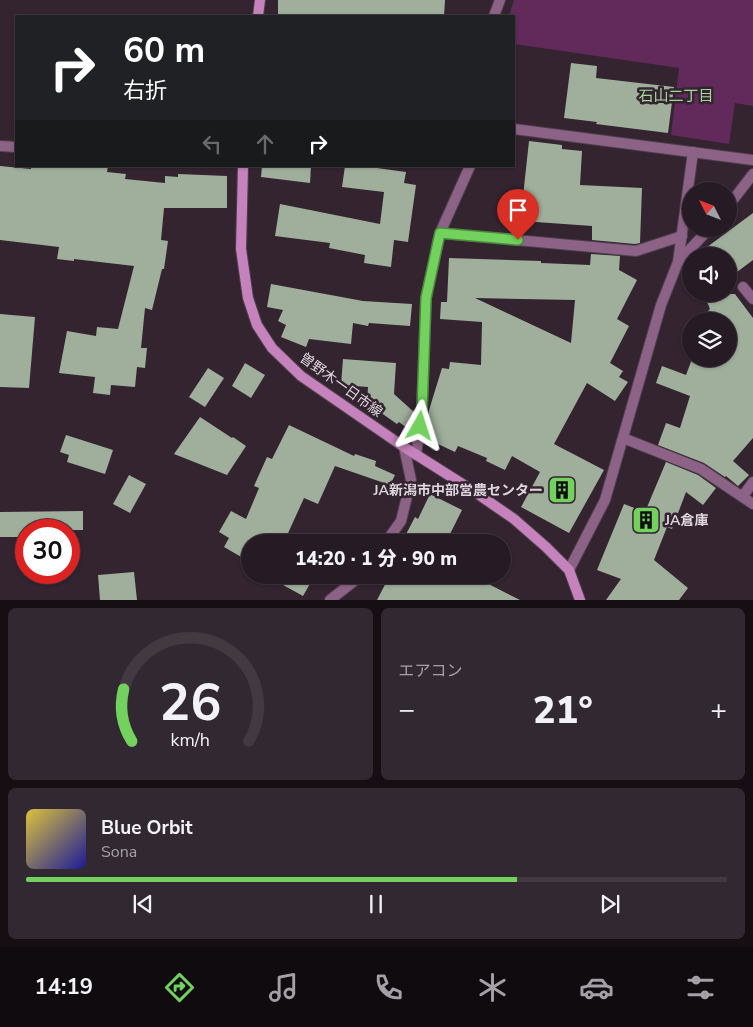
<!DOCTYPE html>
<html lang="ja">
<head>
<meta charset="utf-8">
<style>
  :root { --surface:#261b24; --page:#322831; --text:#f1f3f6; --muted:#a4a1a6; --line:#423941; --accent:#72d25d }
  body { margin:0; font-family:"Nunito Sans","Noto Sans JP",sans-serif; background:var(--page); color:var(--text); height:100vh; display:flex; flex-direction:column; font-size:19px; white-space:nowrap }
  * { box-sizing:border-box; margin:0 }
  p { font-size:16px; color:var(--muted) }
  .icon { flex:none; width:28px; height:28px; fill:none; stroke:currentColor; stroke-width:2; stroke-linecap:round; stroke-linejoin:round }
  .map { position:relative; height:600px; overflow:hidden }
  .side { display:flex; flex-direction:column; gap:8px; padding:8px; background:#150f14; flex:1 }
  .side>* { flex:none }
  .top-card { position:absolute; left:15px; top:15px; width:500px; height:152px; border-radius:0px; box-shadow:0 1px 4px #0004,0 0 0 1px var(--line); background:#202124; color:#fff; overflow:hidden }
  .needle { width:32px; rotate:312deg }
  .controls { position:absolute; left:682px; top:182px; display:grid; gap:10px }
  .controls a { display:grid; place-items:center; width:55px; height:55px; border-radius:50%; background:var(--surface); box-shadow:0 1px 4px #0004,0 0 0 1px var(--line); font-size:25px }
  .speed { position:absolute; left:15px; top:519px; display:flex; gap:10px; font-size:25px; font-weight:700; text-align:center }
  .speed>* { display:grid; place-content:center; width:65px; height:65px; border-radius:50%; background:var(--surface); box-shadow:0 1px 4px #0004,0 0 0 1px var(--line); line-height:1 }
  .speed .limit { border:8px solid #d22; background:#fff; color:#111 }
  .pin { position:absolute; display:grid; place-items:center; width:42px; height:42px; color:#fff; margin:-51px -21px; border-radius:50% 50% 50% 0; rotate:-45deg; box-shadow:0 0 5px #0007 }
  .pin .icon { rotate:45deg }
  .me { position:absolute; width:55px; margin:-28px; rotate:6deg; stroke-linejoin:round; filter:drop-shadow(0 0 4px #0008) }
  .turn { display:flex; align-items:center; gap:18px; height:105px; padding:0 25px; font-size:22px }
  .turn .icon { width:65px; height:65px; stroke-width:2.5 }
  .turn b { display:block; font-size:35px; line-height:42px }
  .lanes { display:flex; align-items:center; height:48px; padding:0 25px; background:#0003; justify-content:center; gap:25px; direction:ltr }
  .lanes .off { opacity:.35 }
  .big { font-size:38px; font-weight:800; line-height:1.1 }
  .side .card { flex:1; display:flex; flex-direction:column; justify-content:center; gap:8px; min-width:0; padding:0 18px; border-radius:8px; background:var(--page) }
  .side .dial { align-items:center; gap:0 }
  .dial svg { height:130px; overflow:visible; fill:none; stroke:var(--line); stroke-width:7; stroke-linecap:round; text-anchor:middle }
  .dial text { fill:var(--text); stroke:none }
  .song { display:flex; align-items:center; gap:15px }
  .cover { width:60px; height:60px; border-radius:8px; background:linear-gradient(135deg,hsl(50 70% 55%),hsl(240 70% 35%)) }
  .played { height:5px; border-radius:2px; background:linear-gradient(90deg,var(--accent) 70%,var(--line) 70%) }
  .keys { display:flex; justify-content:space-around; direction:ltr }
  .heat { display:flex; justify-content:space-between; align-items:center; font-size:28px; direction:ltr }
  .side .tiles { flex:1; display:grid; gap:8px; grid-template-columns:1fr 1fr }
  .card:last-child { grid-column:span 2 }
  .trip { position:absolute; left:241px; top:534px; width:270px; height:50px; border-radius:25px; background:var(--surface); box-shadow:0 1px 4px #0004,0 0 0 1px var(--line); font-weight:800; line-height:50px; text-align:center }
  .dock { display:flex; height:80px; justify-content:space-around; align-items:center; background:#0f0b0e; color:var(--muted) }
  .dock .icon { width:35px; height:35px }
  .dock .on { color:var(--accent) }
  .dock b { font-size:22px; color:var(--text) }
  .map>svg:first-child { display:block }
</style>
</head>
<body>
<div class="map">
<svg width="753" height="600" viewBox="0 0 753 600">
  <rect width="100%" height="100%" fill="#332430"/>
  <polygon fill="#612a5b" points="514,0 753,0 753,106 735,103 729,144 671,135 679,68 514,44 514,16 509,16"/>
  <g fill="#a0af9c" fill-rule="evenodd">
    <polygon points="278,0 445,0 444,16 278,16"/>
    <polygon points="571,63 597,66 596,78 674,87 668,133 596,124 597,122 564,118"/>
    <polygon points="529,141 562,145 562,149 582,151 580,185 642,188 640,243 635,244 592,240 592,226 522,221 524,187"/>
    <polygon points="0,166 31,169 31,166 108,166 107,172 126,174 125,179 165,183 165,176 178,177 178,174 227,176 227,208 164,208 161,240 168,241 164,269 162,269 152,310 145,308 141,348 147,348 145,368 137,367 135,387 111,385 110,395 93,393 95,377 59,373 67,331 96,336 97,327 118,329 134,266 74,259 74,261 57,259 59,247 0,240"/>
    <polygon points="262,166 311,166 310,183 261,177"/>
    <polygon points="345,166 362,166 406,172 404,183 416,185 408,242 394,240 391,267 364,263 365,255 329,248 330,243 275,236 280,204 380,224 384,192 342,187"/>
    <polygon points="753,213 753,260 737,272 729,260 729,256 695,256"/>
    <path d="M591,254L620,256L619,270L637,280L617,319L629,326L610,363L623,371L619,377L628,382L615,401L587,383L554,444L604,470L569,533L521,507L540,472L512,456L505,470L486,461L487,458L458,446L455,452L425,438L429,410L442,368L449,369L450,362L481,365L482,322L440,319L441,302H447L449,258L541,261V263L590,265ZM475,298L575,300L571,343Z"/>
    <polygon points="271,284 363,301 412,304 410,326 369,323 368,326 353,323 351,344 309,339 306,347 281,337 286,325 278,321 283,310 267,307"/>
    <polygon points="704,294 735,294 753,318 753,438 733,461 749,475 738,486 726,476 725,477 704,463 658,445 666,423 680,428 690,396 656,383 662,366 686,375 692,359 729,359 729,321 716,321 708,311 710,309"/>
    <polygon points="0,314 35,317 29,388 0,387"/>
    <polygon points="343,359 396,363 394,394 415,413 412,432 399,422 397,424 367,403 368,387 341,385"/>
    <polygon points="245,363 265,375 251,398 232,386"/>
    <polygon points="208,368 224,378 205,407 189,397"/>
    <polygon points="200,417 232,438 233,437 246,446 227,475 174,454"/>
    <polygon points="289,425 354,456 355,454 376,461 375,466 395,475 390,485 335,466 318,504 304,498 284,542 250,542 250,562 224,547 229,538 219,532 231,511 246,519 259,488 254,486 267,457 272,459"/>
    <polygon points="66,435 113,450 105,474 67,462 69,455 60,452"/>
    <polygon points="666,462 698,475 716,488 703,505 686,492 672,529 667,527 654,560 688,588 679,600 606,600 621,579 597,570 624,504 645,512"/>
    <polygon points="129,475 146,484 130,513 113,504"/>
    <polygon points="430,494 462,510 446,542 402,542 415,517 418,519"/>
    <polygon points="83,511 83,530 26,530 26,537 0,537 0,512"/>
    <polygon points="134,572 137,600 100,600 98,575"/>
    <polygon points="265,575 315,575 303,596"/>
    <polygon points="390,575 471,575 520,600 377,600"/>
  </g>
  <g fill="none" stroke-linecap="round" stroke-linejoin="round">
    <defs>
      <g id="minor">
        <polyline points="494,16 500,0"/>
        <polyline points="514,129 753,160"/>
        <polyline points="0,146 16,147"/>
        <polyline points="729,205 753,174"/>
        <polyline points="440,233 636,251 682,236"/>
        <polyline points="678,262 709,229"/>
        <polyline points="743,287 753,299"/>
        <polyline points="623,438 701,469 753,504"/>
        <polyline points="416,455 422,411 426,298 440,233 470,166"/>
        <polyline points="743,496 753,482"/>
        <polyline points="386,542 401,521 411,480 404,447"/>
        <polyline points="569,570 605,500 661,305 678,262 693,152"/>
        <polyline points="330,600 358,578 361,575"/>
      </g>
      <g id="secondary">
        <polyline points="258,16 260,0"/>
        <polyline points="243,166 241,249 248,298 257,325 272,348 301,376 404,447 472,490 514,519 546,547 569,570 580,600"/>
      </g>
    </defs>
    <use href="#minor" stroke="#4e404c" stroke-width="12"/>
    <use href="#secondary" stroke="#4e404c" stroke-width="12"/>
    <use href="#minor" stroke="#8d6287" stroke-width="10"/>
    <use href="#secondary" stroke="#c682bc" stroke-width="10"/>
  </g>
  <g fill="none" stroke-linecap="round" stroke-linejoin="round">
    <defs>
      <polyline id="route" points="420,426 422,411 426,298 440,233 518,240"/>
    </defs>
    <use href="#route" stroke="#4a883c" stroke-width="12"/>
    <use href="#route" stroke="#72d25d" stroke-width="9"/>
  </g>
  <defs>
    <symbol id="building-square" viewBox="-11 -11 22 22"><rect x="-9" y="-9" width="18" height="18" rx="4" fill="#72d25d" stroke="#332430"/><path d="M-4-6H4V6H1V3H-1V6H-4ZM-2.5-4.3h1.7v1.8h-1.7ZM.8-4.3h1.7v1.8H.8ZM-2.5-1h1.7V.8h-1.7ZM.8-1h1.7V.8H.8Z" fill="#111"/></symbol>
  </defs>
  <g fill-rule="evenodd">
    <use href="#building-square" x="546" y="474" width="32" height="32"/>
    <use href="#building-square" x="630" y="504" width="32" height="32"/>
  </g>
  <g text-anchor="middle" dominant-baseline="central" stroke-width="5" stroke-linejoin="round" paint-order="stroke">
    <g font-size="14" fill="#ded5dd" stroke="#332430">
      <text transform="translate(341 385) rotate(36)">曽野木一日市線</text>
    </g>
    <g font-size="14" font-weight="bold" fill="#ded5dd" stroke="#332430" text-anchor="end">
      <text x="543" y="490">JA新潟市中部営農センター</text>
      <text x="665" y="520" text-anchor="start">JA倉庫</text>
    </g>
    <g font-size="15" fill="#a4d89a" stroke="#332430">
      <text x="676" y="96">石山二丁目</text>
    </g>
  </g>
</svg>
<div class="controls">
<a><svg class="needle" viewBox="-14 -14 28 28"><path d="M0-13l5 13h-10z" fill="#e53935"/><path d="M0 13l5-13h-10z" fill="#a4a1a6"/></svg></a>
<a><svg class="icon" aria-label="sound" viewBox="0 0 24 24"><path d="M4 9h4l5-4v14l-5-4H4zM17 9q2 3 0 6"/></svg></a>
<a><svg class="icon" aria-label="layers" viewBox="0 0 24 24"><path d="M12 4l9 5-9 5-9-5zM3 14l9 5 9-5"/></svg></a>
</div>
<div class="speed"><div class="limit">30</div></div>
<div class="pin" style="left:518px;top:240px;background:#d93025"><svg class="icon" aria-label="arrive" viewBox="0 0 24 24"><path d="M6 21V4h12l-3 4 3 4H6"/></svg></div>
<svg class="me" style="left:420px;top:426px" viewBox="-20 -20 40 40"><path d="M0-17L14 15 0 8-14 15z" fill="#72d25d" stroke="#fff" stroke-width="4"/></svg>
<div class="trip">14:20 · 1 分 · 90 m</div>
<div class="top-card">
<div class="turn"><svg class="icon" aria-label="right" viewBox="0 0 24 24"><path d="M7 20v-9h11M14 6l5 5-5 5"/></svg><div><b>60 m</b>右折</div></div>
<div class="lanes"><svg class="icon off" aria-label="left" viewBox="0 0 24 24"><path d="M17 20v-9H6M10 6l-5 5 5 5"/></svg><svg class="icon off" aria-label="ahead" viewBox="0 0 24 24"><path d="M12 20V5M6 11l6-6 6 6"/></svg><svg class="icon" aria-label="right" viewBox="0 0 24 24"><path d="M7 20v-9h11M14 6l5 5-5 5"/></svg></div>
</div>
</div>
<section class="side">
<div class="tiles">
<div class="card dial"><svg viewBox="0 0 100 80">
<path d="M14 69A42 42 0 1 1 86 69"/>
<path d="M14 69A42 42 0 0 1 9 37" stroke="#72d25d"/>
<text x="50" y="56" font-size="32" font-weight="700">26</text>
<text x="50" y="72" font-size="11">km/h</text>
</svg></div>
<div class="card"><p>エアコン</p>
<div class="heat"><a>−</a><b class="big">21°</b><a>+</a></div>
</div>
<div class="card">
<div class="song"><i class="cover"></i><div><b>Blue Orbit</b><p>Sona</p></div></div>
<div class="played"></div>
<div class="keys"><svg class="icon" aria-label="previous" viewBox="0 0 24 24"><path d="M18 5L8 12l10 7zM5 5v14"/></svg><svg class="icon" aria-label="pause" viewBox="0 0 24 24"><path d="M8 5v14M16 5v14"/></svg><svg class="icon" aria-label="next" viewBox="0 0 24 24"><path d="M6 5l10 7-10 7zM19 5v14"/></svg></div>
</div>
</div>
</section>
<nav class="dock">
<b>14:19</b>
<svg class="icon on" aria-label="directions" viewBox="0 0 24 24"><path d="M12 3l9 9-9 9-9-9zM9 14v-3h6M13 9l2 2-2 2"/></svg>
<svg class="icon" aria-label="music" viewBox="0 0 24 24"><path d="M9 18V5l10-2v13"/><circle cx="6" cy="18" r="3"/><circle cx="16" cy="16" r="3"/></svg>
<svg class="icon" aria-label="phone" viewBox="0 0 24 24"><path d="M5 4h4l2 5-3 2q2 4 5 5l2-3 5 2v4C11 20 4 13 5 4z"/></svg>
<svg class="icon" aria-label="climate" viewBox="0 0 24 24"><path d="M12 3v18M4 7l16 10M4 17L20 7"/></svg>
<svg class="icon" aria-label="car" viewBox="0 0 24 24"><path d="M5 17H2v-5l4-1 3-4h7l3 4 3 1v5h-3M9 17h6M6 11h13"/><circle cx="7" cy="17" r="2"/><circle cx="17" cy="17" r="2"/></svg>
<svg class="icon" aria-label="filters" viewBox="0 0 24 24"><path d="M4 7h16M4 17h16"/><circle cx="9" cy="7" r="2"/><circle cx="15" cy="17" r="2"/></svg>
</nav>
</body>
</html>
